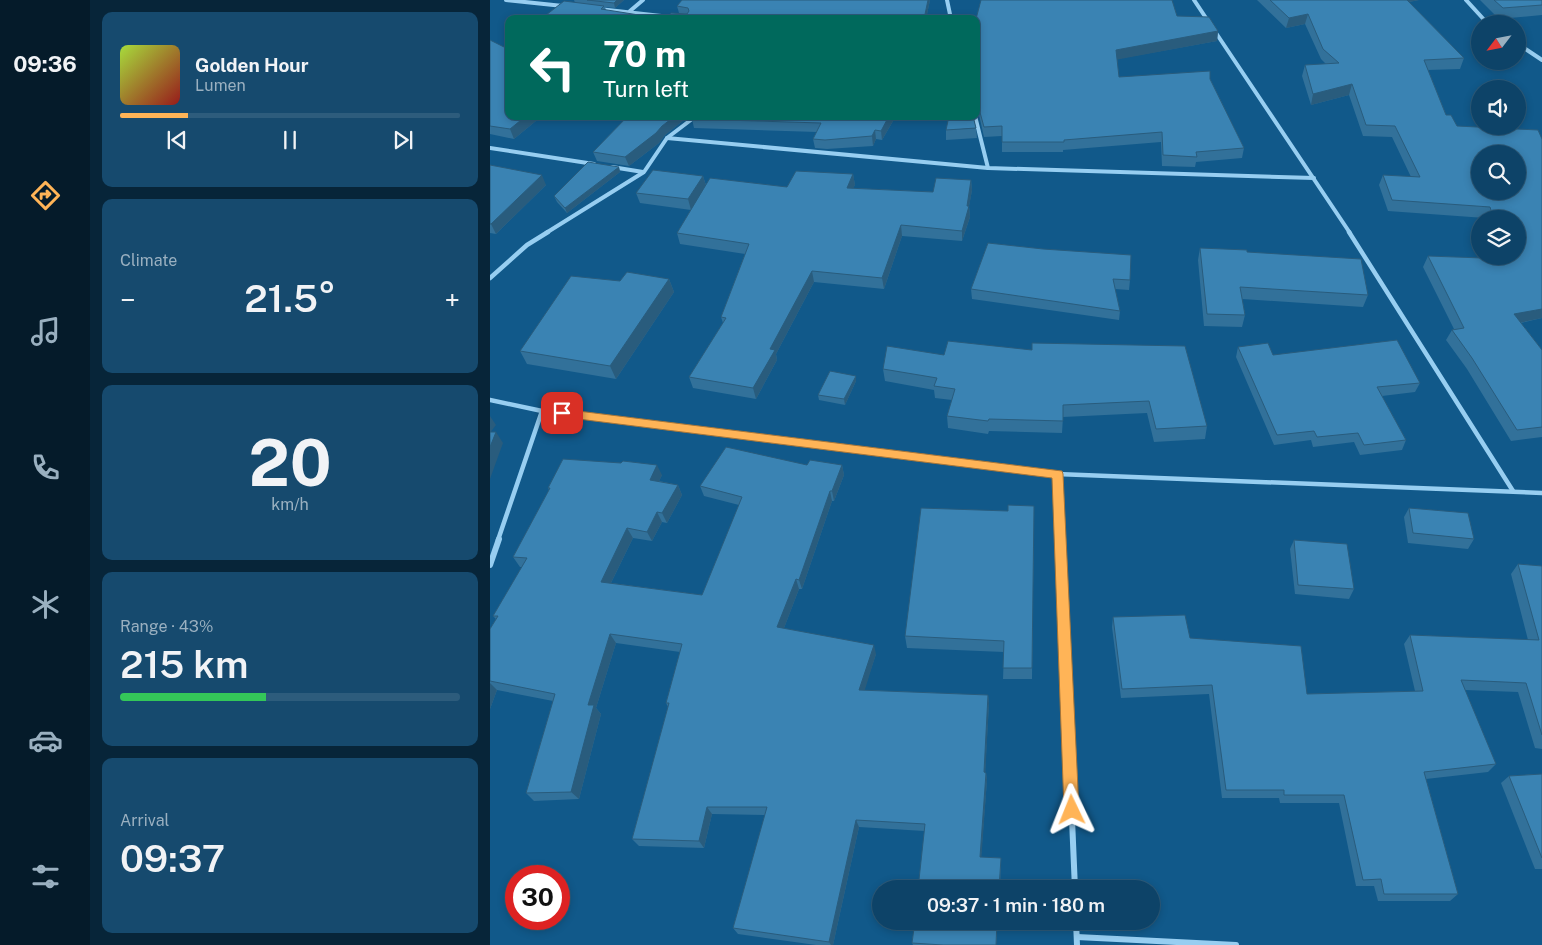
<!DOCTYPE html>
<html lang="en">
<head>
<meta charset="utf-8">
<style>
  :root { --surface:#0d4368; --page:#164a6e; --text:#f1f3f6; --muted:#9ab0c0; --line:#2d5c7c; --accent:#ffb457 }
  body { margin:0; font-family:"Public Sans",sans-serif; background:var(--page); color:var(--text); height:100vh; display:flex; flex-direction:column; font-size:19px; white-space:nowrap }
  * { box-sizing:border-box; margin:0 }
  p { font-size:16px; color:var(--muted) }
  .icon { flex:none; width:28px; height:28px; fill:none; stroke:currentColor; stroke-width:2; stroke-linecap:round; stroke-linejoin:round }
  .map { position:relative; flex:1; overflow:hidden }
  .side { display:flex; flex-direction:column; gap:12px; padding:12px; background:#072539; width:400px }
  .side>* { flex:none }
  .hud { position:absolute; left:15px; top:15px; width:475px; height:105px; border-radius:10px; box-shadow:0 2px 8px #0003,0 0 0 1px var(--line); background:#00695c; color:#fff; overflow:hidden }
  .needle { width:32px; rotate:238deg }
  .tools { position:absolute; left:981px; top:15px; display:grid; gap:10px }
  .tools a { display:grid; place-items:center; width:55px; height:55px; border-radius:50%; background:var(--surface); box-shadow:0 2px 8px #0003,0 0 0 1px var(--line); font-size:25px }
  .speed { position:absolute; left:15px; top:865px; display:flex; gap:10px; font-size:25px; font-weight:700; text-align:center }
  .speed>* { display:grid; place-content:center; width:65px; height:65px; border-radius:50%; background:var(--surface); box-shadow:0 2px 8px #0003,0 0 0 1px var(--line); line-height:1 }
  .speed .limit { border:8px solid #d22; background:#fff; color:#111 }
  .pin { position:absolute; display:grid; place-items:center; width:42px; height:42px; color:#fff; margin:-21px; border-radius:10px; box-shadow:0 2px 8px #0006 }
  .me { position:absolute; width:55px; margin:-28px; rotate:358deg; stroke-linejoin:round; filter:drop-shadow(0 0 4px #0008) }
  .turn { display:flex; align-items:center; gap:18px; height:105px; padding:0 15px; font-size:22px }
  .turn .icon { width:65px; height:65px; stroke-width:2.5 }
  .turn b { display:block; font-size:35px; line-height:42px }
  .big { font-size:38px; font-weight:600; line-height:1.1 }
  .side .tile { flex:1; display:flex; flex-direction:column; justify-content:center; gap:8px; min-width:0; padding:0 18px; border-radius:10px; background:var(--page) }
  .side .dial { align-items:center; gap:0 }
  .dial b { font-size:65px; line-height:1 }
  .song { display:flex; align-items:center; gap:15px }
  .cover { width:60px; height:60px; border-radius:8px; background:linear-gradient(135deg,hsl(80 70% 55%),hsl(0 70% 35%)) }
  .played { height:5px; border-radius:2px; background:linear-gradient(90deg,var(--accent) 20%,var(--line) 20%) }
  .keys { display:flex; justify-content:space-around; direction:ltr }
  .heat { display:flex; justify-content:space-between; align-items:center; font-size:28px; direction:ltr }
  .charge { height:8px; border-radius:4px; background:linear-gradient(90deg,#34c759 43%,var(--line) 0) }
  .trip { position:absolute; left:382px; top:880px; width:288px; height:50px; border-radius:25px; background:var(--surface); box-shadow:0 2px 8px #0003,0 0 0 1px var(--line); font-weight:600; line-height:50px; text-align:center }
  main { display:flex; flex:1; min-height:0 }
  .dock { display:flex; flex-direction:column; width:90px; justify-content:space-around; align-items:center; background:#051b2a; color:var(--muted) }
  .dock .icon { width:35px; height:35px }
  .dock .current { color:var(--accent) }
  .dock b { font-size:22px; color:var(--text) }
  .map>svg:first-child { display:block }
</style>
</head>
<body>
<main>
<nav class="dock">
<b>09:36</b>
<svg class="icon current" aria-label="directions" viewBox="0 0 24 24"><path d="M12 3l9 9-9 9-9-9zM9 14v-3h6M13 9l2 2-2 2"/></svg>
<svg class="icon" aria-label="music" viewBox="0 0 24 24"><path d="M9 18V5l10-2v13"/><circle cx="6" cy="18" r="3"/><circle cx="16" cy="16" r="3"/></svg>
<svg class="icon" aria-label="phone" viewBox="0 0 24 24"><path d="M5 4h4l2 5-3 2q2 4 5 5l2-3 5 2v4C11 20 4 13 5 4z"/></svg>
<svg class="icon" aria-label="climate" viewBox="0 0 24 24"><path d="M12 3v18M4 7l16 10M4 17L20 7"/></svg>
<svg class="icon" aria-label="car" viewBox="0 0 24 24"><path d="M5 17H2v-5l4-1 3-4h7l3 4 3 1v5h-3M9 17h6M6 11h13"/><circle cx="7" cy="17" r="2"/><circle cx="17" cy="17" r="2"/></svg>
<svg class="icon" aria-label="filters" viewBox="0 0 24 24"><path d="M4 7h16M4 17h16"/><circle cx="9" cy="7" r="2"/><circle cx="15" cy="17" r="2"/></svg>
</nav>
<section class="side">
<div class="tile">
<div class="song"><i class="cover"></i><div><b>Golden Hour</b><p>Lumen</p></div></div>
<div class="played"></div>
<div class="keys"><svg class="icon" aria-label="previous" viewBox="0 0 24 24"><path d="M18 5L8 12l10 7zM5 5v14"/></svg><svg class="icon" aria-label="pause" viewBox="0 0 24 24"><path d="M8 5v14M16 5v14"/></svg><svg class="icon" aria-label="next" viewBox="0 0 24 24"><path d="M6 5l10 7-10 7zM19 5v14"/></svg></div>
</div>
<div class="tile"><p>Climate</p>
<div class="heat"><a>−</a><b class="big">21.5°</b><a>+</a></div>
</div>
<div class="tile dial"><b>20</b><p>km/h</p></div>
<div class="tile"><p>Range · 43%</p><b class="big">215 km</b><div class="charge"></div></div>
<div class="tile"><p>Arrival</p><b class="big">09:37</b></div>
</section>
<div class="map">
<svg width="1052" height="945" viewBox="0 0 1052 945">
  <rect width="100%" height="100%" fill="#11598a"/>
  <g fill="none" stroke-linecap="round" stroke-linejoin="round">
    <g stroke="#97cef1" stroke-width="4">
      <polyline points="16,0 73,6"/>
      <polyline points="457,0 461,19"/>
      <polyline points="704,0 718,21"/>
      <polyline points="976,0 998,24"/>
      <polyline points="109,9 198,19"/>
      <polyline points="140,11 153,0"/>
      <polyline points="724,30 860,233"/>
      <polyline points="1028,44 1052,60"/>
      <polyline points="485,116 498,168 824,178"/>
      <polyline points="177,138 498,168"/>
      <polyline points="0,148 104,164"/>
      <polyline points="122,167 153,172"/>
      <polyline points="56,233 154,172 177,138 206,116"/>
    </g>
    <g stroke="#97cef1" stroke-width="4.5">
      <polyline points="859,232 1023,491"/>
      <polyline points="0,278 37,245 58,232"/>
      <polyline points="0,400 52,411 567,474 1052,493"/>
      <polyline points="567,474 570,540"/>
      <polyline points="8,540 52,411"/>
    </g>
    <g stroke="#97cef1" stroke-width="6">
      <polyline points="570,539 585,889"/>
      <polyline points="0,565 9,539"/>
      <polyline points="586,921 587,945"/>
      <polyline points="587,937 746,945"/>
    </g>
  </g>
  <g fill="#32719a">
    <polygon points="84,0 134,0 125,8 115,7 116,10 51,19 85,3"/>
    <polygon points="440,0 436,19 176,19 189,13 187,6"/>
    <polygon points="767,0 929,0 919,2 974,58 970,69 938,70 956,115 967,126 1052,139 1052,318 1031,323 1052,350 1052,437 1021,441 977,369 956,340 962,330 964,329 933,267 938,256 1010,259 1009,256 1028,256 1028,219 995,219 995,218 898,211 889,185 893,175 921,177 902,137 873,136 859,95 821,105 812,76 815,65 836,64 831,59 815,24 796,28"/>
    <polygon points="990,0 1052,0 1052,15 1009,19"/>
    <polygon points="687,16 728,31 727,41 627,59 629,77 720,79 754,148 752,158 706,162 705,167 672,166 671,142 573,150 573,152 512,152 512,136 494,137 489,115 486,113 486,19"/>
    <polygon points="0,40 19,116 52,116 24,139 0,134"/>
    <polygon points="131,116 199,116 175,135 169,143 139,166 107,161 103,152 137,117"/>
    <polygon points="406,116 392,140 386,139 383,146 337,149 325,148 323,139 327,132 204,128 202,119"/>
    <polygon points="486,128 487,138 456,140 456,130"/>
    <polygon points="0,165 56,185 6,234 0,233"/>
    <polygon points="129,167 130,172 77,213 67,202 64,196"/>
    <polygon points="363,174 365,185 363,188 443,192 481,180 482,190 479,206 480,217 472,241 412,236 394,289 324,282 286,354 287,360 266,399 203,388 199,377 233,323 231,317 255,254 190,244 187,233 201,210 150,203 146,193 213,176 216,185 297,187"/>
    <polygon points="498,243 640,280 639,290 625,289 630,311 629,320 482,299 481,289"/>
    <polygon points="710,248 757,252 878,295 873,307 752,299 755,315 752,327 714,326 708,260"/>
    <polygon points="179,279 184,292 126,379 37,364 30,351 130,281"/>
    <polygon points="748,347 783,355 930,383 925,392 892,396 916,440 912,450 870,455 864,442 823,447 821,440 784,445 746,357"/>
    <polygon points="542,350 717,426 715,439 664,442 657,413 573,417 572,433 499,431 498,434 458,428 457,416 462,400 445,398 444,390 395,381 393,369 454,355"/>
    <polygon points="366,376 366,381 355,405 329,400 328,395"/>
    <polygon points="317,465 352,465 354,475 344,501 342,501 312,589 309,589 294,628 386,654 374,690 498,695 499,703 495,773 496,773 497,780 491,857 511,858 510,889 434,831 369,827 343,945 326,945 248,934 243,928 275,815 222,814 214,848 149,846 142,839 178,707 176,703 190,652 126,643 106,708 111,714 89,799 44,801 36,793 63,701 7,690 0,709 0,629 6,619 3,616 32,567 30,567 23,557 59,490 58,488 172,475 169,481 188,485 192,495 177,523 172,522 162,541 143,538 121,583 212,595 249,505 214,496 210,486"/>
    <polygon points="544,506 542,679 513,679 514,652 417,648 415,636 518,511"/>
    <polygon points="919,508 984,539 978,549 918,543 914,517"/>
    <polygon points="804,540 864,589 859,599 805,594 800,549"/>
    <polygon points="1028,564 1052,566 1052,749 1045,748 1028,692 975,690 1006,764 998,772 936,779 968,894 960,901 888,901 884,886 866,886 849,803 790,803 789,798 732,798 719,694 631,698 622,627 623,617 700,638 817,694 925,691 914,644 920,635 1038,640 1021,574"/>
    <polygon points="1052,774 1052,869 1045,869 1011,783 1019,776"/>
    <polygon points="425,921 508,921 506,945 423,945 422,943"/>
  </g>
  <g fill="#295c7d">
    <polygon points="127,0 134,0 125,8 124,3"/>
    <polygon points="438,0 440,0 436,19 434,19"/>
    <polygon points="909,0 929,0 908,4"/>
    <polygon points="818,14 815,24 796,28 799,18"/>
    <polygon points="728,31 727,41 625,60 626,50"/>
    <polygon points="862,84 859,95 821,105 823,94"/>
    <polygon points="36,116 52,116 24,139 20,129"/>
    <polygon points="185,116 199,116 175,135 169,143 139,166 135,157 172,126"/>
    <polygon points="399,116 406,116 392,140 391,131"/>
    <polygon points="385,130 386,139 383,146 382,136"/>
    <polygon points="129,167 130,172 77,213 75,208"/>
    <polygon points="363,174 365,185 358,198 357,188"/>
    <polygon points="52,175 56,185 6,234 1,224"/>
    <polygon points="213,176 216,186 201,210 198,199"/>
    <polygon points="481,180 482,190 479,207 480,217 472,241 472,231"/>
    <polygon points="411,225 412,236 394,289 392,278"/>
    <polygon points="322,271 324,282 286,354 287,360 266,399 263,388 280,349"/>
    <polygon points="179,279 184,292 126,379 120,366"/>
    <polygon points="1052,309 1052,318 1019,325 1024,314"/>
    <polygon points="366,376 366,381 355,405 354,399"/>
    <polygon points="0,416 6,425 0,433"/>
    <polygon points="6,432 13,443 0,479 0,447"/>
    <polygon points="167,465 172,475 165,490 160,480"/>
    <polygon points="352,465 354,475 344,501 342,491"/>
    <polygon points="188,485 192,495 177,523 172,513"/>
    <polygon points="340,491 342,501 312,589 309,580"/>
    <polygon points="167,512 172,522 162,541 157,532"/>
    <polygon points="137,528 143,538 117,591 111,582"/>
    <polygon points="306,579 309,589 291,636 287,627"/>
    <polygon points="120,634 126,643 106,708 111,714 89,799 81,792 98,705"/>
    <polygon points="384,645 386,654 372,699 369,690"/>
    <polygon points="0,683 7,690 0,709"/>
    <polygon points="498,695 499,703 495,780 494,772"/>
    <polygon points="496,773 497,780 491,863 490,857"/>
    <polygon points="217,807 222,814 214,848 209,841"/>
    <polygon points="366,820 369,827 343,945 341,945 339,942"/>
  </g>
  <g fill="#3a83b3" stroke="#295c7d" fill-rule="evenodd">
    <polygon points="97,0 127,0 124,3"/>
    <polygon points="192,0 438,0 434,19 176,19 181,13 197,14 199,11 198,8 187,6"/>
    <polygon points="491,0 682,0 687,16 719,17 728,31 626,50 629,77 720,71 720,79 754,148 706,152 707,157 673,155 672,132 574,140 574,142 512,142 512,126 494,127 488,105 486,103 486,19"/>
    <path d="M780,0H917L974,58L934,60L956,115H961L967,126L1048,130L1052,139V309L1024,314L1052,350V427L1027,430L982,358L962,330L974,328L938,256L1020,259L1019,256H1028V219H1004L1000,207L902,200L893,175L930,177L905,126L876,125L862,84L823,94L815,65L849,63L833,49L818,14L799,18ZM990,154H1028V191H990Z"/>
    <polygon points="1004,0 1052,0 1052,5 1013,8"/>
    <polygon points="74,1 114,6 111,9 174,19 51,19"/>
    <polygon points="0,40 14,47 19,43 19,116 36,116 20,129 0,126"/>
    <polygon points="138,116 185,116 172,126 166,133 135,157 103,152"/>
    <polygon points="203,116 399,116 391,131 385,130 382,136 335,140 323,139 331,123 202,119"/>
    <polygon points="459,116 483,116 486,128 456,130"/>
    <polygon points="98,162 129,167 75,208 64,196"/>
    <polygon points="0,165 52,175 1,224 0,224"/>
    <polygon points="163,170 213,176 198,199 146,193"/>
    <polygon points="306,171 363,174 357,188 443,192 446,178 481,180 477,206 479,206 472,231 411,225 392,278 322,271 280,349 285,350 263,388 199,377 236,318 231,317 259,244 187,233 220,178 297,187"/>
    <polygon points="498,243 553,249 641,255 640,280 623,279 630,311 481,289"/>
    <polygon points="710,248 757,250 757,252 871,259 878,295 750,287 755,315 717,314"/>
    <polygon points="137,272 179,279 120,366 30,351 81,276 130,281"/>
    <polygon points="907,340 930,383 887,387 916,440 874,445 868,433 827,437 824,431 787,435 748,347 778,343 783,355"/>
    <polygon points="458,341 542,350 542,343 695,346 717,426 666,429 659,401 573,405 573,421 499,419 498,421 457,416 465,389 444,386 447,378 393,369 397,346 454,355"/>
    <polygon points="340,371 366,376 354,399 328,395"/>
    <polygon points="0,432 6,432 0,447"/>
    <polygon points="236,447 317,465 320,460 352,465 342,491 340,491 309,580 306,579 287,627 384,645 369,690 498,695 494,772 496,773 490,857 511,858 509,889 428,889 435,824 366,820 339,942 243,928 277,807 217,807 209,841 142,839 179,703 176,703 192,644 120,634 98,705 104,705 81,792 36,793 65,694 0,681 0,629 8,616 3,616 37,558 23,557 60,488 58,488 73,459 131,463 133,461 167,465 160,480 188,485 172,513 167,512 157,532 137,528 111,582 212,595 252,497 210,486"/>
    <polygon points="518,505 544,506 542,668 513,668 514,641 415,636 431,508 518,511"/>
    <polygon points="919,508 978,513 984,539 923,533"/>
    <polygon points="804,540 857,544 864,589 808,585"/>
    <polygon points="1028,564 1052,566 1052,735 1036,683 971,680 1006,764 934,772 968,894 894,894 891,879 873,880 854,795 794,795 794,790 736,790 722,685 632,689 623,617 695,615 700,638 811,646 817,694 933,691 920,635 1049,640"/>
    <polygon points="1052,774 1052,858 1019,776"/>
    <polygon points="425,921 507,921 506,945 453,945 422,943"/>
  </g>
  <polygon fill="#ffb457" stroke="#a67539" points="72,409 572,471 573,474 589,810 587,815 582,817 576,815 574,810 562,478 72,417 66,413"/>
</svg>
<div class="tools">
<a><svg class="needle" viewBox="-14 -14 28 28"><path d="M0-13l5 13h-10z" fill="#e53935"/><path d="M0 13l5-13h-10z" fill="#9ab0c0"/></svg></a>
<a><svg class="icon" aria-label="sound" viewBox="0 0 24 24"><path d="M4 9h4l5-4v14l-5-4H4zM17 9q2 3 0 6"/></svg></a>
<a><svg class="icon" aria-label="search" viewBox="0 0 24 24"><circle cx="10" cy="10" r="6"/><path d="M15 15l6 6"/></svg></a>
<a><svg class="icon" aria-label="layers" viewBox="0 0 24 24"><path d="M12 4l9 5-9 5-9-5zM3 14l9 5 9-5"/></svg></a>
</div>
<div class="speed"><div class="limit">30</div></div>
<div class="pin" style="left:72px;top:413px;background:#d93025"><svg class="icon" aria-label="arrive" viewBox="0 0 24 24"><path d="M6 21V4h12l-3 4 3 4H6"/></svg></div>
<svg class="me" style="left:582px;top:810px" viewBox="-20 -20 40 40"><path d="M0-17L14 15 0 8-14 15z" fill="#ffb457" stroke="#fff" stroke-width="4"/></svg>
<div class="trip">09:37 · 1 min · 180 m</div>
<div class="hud">
<div class="turn"><svg class="icon" aria-label="left" viewBox="0 0 24 24"><path d="M17 20v-9H6M10 6l-5 5 5 5"/></svg><div><b>70 m</b>Turn left</div></div>
</div>
</div>
</main>
</body>
</html>
